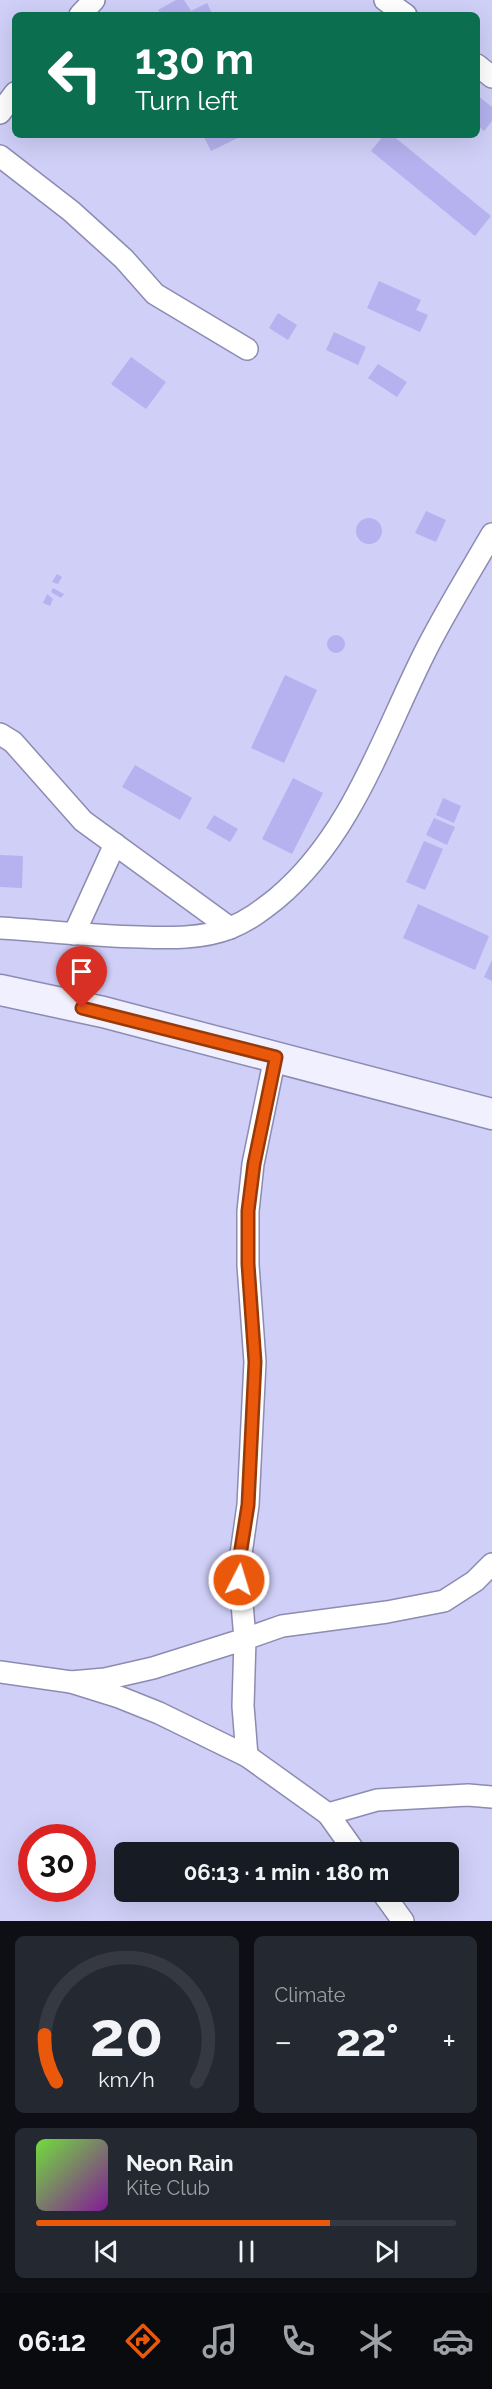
<!DOCTYPE html>
<html lang="en">
<head>
<meta charset="utf-8">
<style>
  :root { --surface:#171b24; --page:#242831; --text:#f1f3f6; --muted:#9ea1a6; --line:#363941; --accent:#ea580c }
  body { margin:0; font-family:Raleway,sans-serif; background:var(--page); color:var(--text); height:100vh; display:flex; flex-direction:column; font-size:22px; white-space:nowrap }
  * { box-sizing:border-box; margin:0 }
  p { font-size:20px; color:var(--muted) }
  .icon { flex:none; width:33px; height:33px; fill:none; stroke:currentColor; stroke-width:2; stroke-linecap:round; stroke-linejoin:round }
  .map { position:relative; height:1921px; overflow:hidden }
  .drawer { display:flex; flex-direction:column; gap:15px; padding:15px; background:#0d0f14; flex:1 }
  .drawer>* { flex:none }
  .guide { position:absolute; left:12px; top:12px; width:468px; height:126px; border-radius:9px; box-shadow:0 6px 24px #0002; background:#0b6e4f; color:#fff; overflow:hidden }
  .speed { position:absolute; left:18px; top:1824px; display:flex; gap:12px; font-size:30px; font-weight:700; text-align:center }
  .speed>* { display:grid; place-content:center; width:78px; height:78px; border-radius:50%; background:var(--surface); box-shadow:0 6px 24px #0002; line-height:1 }
  .speed .limit { border:9px solid #d22; background:#fff; color:#111 }
  .pin { position:absolute; display:grid; place-items:center; width:51px; height:51px; color:#fff; margin:-62px -26px; border-radius:50% 50% 50% 0; rotate:-45deg; box-shadow:0 0 6px #0007 }
  .pin .icon { rotate:45deg }
  .me { position:absolute; width:66px; margin:-33px; rotate:5deg; stroke-linejoin:round; filter:drop-shadow(0 0 4px #0008) }
  .turn { display:flex; align-items:center; gap:21px; height:126px; padding:0 24px; font-size:27px }
  .turn .icon { width:78px; height:78px; stroke-width:2.5 }
  .turn b { display:block; font-size:42px; line-height:51px }
  .big { font-size:45px; font-weight:700; line-height:1.1 }
  .drawer .card { flex:1; display:flex; flex-direction:column; justify-content:center; gap:9px; min-width:0; padding:0 21px; border-radius:9px; background:var(--page) }
  .drawer .dial { align-items:center; gap:0 }
  .dial svg { height:156px; overflow:visible; fill:none; stroke:var(--line); stroke-width:7; stroke-linecap:round; text-anchor:middle }
  .dial text { fill:var(--text); stroke:none }
  .song { display:flex; align-items:center; gap:18px }
  .cover { width:72px; height:72px; border-radius:9px; background:linear-gradient(135deg,hsl(100 70% 55%),hsl(290 70% 35%)) }
  .played { height:6px; border-radius:3px; background:linear-gradient(90deg,var(--accent) 70%,var(--line) 70%) }
  .keys { display:flex; justify-content:space-around; direction:ltr }
  .heat { display:flex; justify-content:space-between; align-items:center; font-size:33px; direction:ltr }
  .drawer .tiles { flex:1; display:grid; gap:15px; grid-template-columns:1fr 1fr }
  .card:last-child { grid-column:span 2 }
  .trip { position:absolute; left:114px; top:1842px; width:345px; height:60px; border-radius:9px; background:var(--surface); box-shadow:0 6px 24px #0002; font-weight:700; line-height:60px; text-align:center }
  .menu { display:flex; height:96px; justify-content:space-around; align-items:center; background:#090b0e; color:var(--muted) }
  .menu .icon { width:42px; height:42px }
  .menu .current { color:var(--accent) }
  .menu b { font-size:27px; color:var(--text) }
  .map>svg:first-child { display:block }
</style>
</head>
<body>
<div class="map">
<svg width="492" height="1921" viewBox="0 0 492 1921">
  <rect width="100%" height="100%" fill="#d0cff8"/>
  <g fill="#b5b2ef">
    <polygon points="176,0 184,0 191,11 207,3 213,15 161,15 158,10"/>
    <polygon points="477,95 492,107 492,121 484,131 477,125"/>
    <polygon points="203,135 244,135 211,151"/>
    <polygon points="384,135 392,135 491,216 475,236 371,151"/>
    <polygon points="379,281 421,300 416,310 428,315 420,332 367,308"/>
    <polygon points="278,313 297,325 288,340 269,328"/>
    <polygon points="334,332 366,347 358,365 326,350"/>
    <polygon points="131,357 166,382 146,409 111,384"/>
    <polygon points="378,364 407,382 397,397 368,378"/>
    <polygon points="426,511 446,520 436,542 415,533"/>
    <circle cx="369" cy="531" r="13"/>
    <polygon points="57,574 62,577 58,584 52,582"/>
    <polygon points="53,588 64,594 61,598 51,592"/>
    <polygon points="47,594 53,599 50,606 43,603"/>
    <circle cx="336" cy="644" r="9"/>
    <polygon points="285,675 317,690 284,763 251,748"/>
    <polygon points="135,765 192,798 180,820 122,787"/>
    <polygon points="293,778 323,793 292,854 262,839"/>
    <polygon points="443,798 461,806 454,823 436,815"/>
    <polygon points="214,815 238,829 230,842 206,828"/>
    <polygon points="434,818 455,827 447,845 426,835"/>
    <polygon points="424,841 443,849 425,890 406,882"/>
    <polygon points="0,855 23,856 22,888 0,887"/>
    <polygon points="418,904 489,936 475,970 403,938"/>
    <polygon points="492,960 492,981 484,977"/>
  </g>
  <g fill="none" stroke-linecap="round" stroke-linejoin="round">
    <defs>
      <g id="street">
        <polyline points="385,0 406,15"/>
        <polyline points="80,15 94,0"/>
        <polyline points="477,65 492,77"/>
        <polyline points="0,113 15,93"/>
        <polyline points="0,156 71,211 124,259 155,294 247,349"/>
        <polyline points="0,734 13,742 83,821 230,928"/>
        <path d="M0,928C47,931 93,936 140,937C170,938 202,939 230,928C248,921 262,910 276,899C353,835 383,734 427,648C447,609 470,572 492,534"/>
        <polyline points="74,934 115,844"/>
        <polyline points="0,1672 71,1682 119,1697 159,1713 247,1756 328,1814 355,1852"/>
        <polyline points="71,1682 105,1679 153,1668 245,1639 239,1568 248,1505 255,1362 248,1265 248,1211 253,1164 275,1057"/>
        <polyline points="247,1756 243,1706 245,1639 282,1626 387,1612 444,1601 475,1581 492,1564"/>
        <polyline points="328,1814 377,1800 468,1795 492,1797"/>
        <polyline points="382,1892 403,1921"/>
      </g>
      <polyline id="secondary" points="0,990 103,1012 492,1114"/>
    </defs>
    <use href="#street" stroke="#8c8bb2" stroke-width="24"/>
    <use href="#secondary" stroke="#8c8bb2" stroke-width="33"/>
    <use href="#street" stroke="#fff" stroke-width="21"/>
    <use href="#secondary" stroke="#f0f0fe" stroke-width="30"/>
  </g>
  <g fill="none" stroke-linecap="round" stroke-linejoin="round">
    <defs>
      <polyline id="route" points="82,1008 276,1057 254,1164 248,1211 248,1264 255,1362 248,1505 238,1568 239,1580"/>
    </defs>
    <use href="#route" stroke="#983908" stroke-width="15"/>
    <use href="#route" stroke="#ea580c" stroke-width="10"/>
  </g>
</svg>
<div class="speed"><div class="limit">30</div></div>
<div class="pin" style="left:82px;top:1008px;background:#d93025"><svg class="icon" aria-label="arrive" viewBox="0 0 24 24"><path d="M6 21V4h12l-3 4 3 4H6"/></svg></div>
<svg class="me" style="left:239px;top:1580px" viewBox="-20 -20 40 40"><circle r="17" fill="#ea580c" stroke="#fff" stroke-width="3"/><path d="M0-11L8 9 0 5-8 9z" fill="#fff"/></svg>
<div class="trip">06:13 · 1 min · 180 m</div>
<div class="guide">
<div class="turn"><svg class="icon" aria-label="left" viewBox="0 0 24 24"><path d="M17 20v-9H6M10 6l-5 5 5 5"/></svg><div><b>130 m</b>Turn left</div></div>
</div>
</div>
<section class="drawer">
<div class="tiles">
<div class="card dial"><svg viewBox="0 0 100 80">
<path d="M14 69A42 42 0 1 1 86 69"/>
<path d="M14 69A42 42 0 0 1 8 45" stroke="#ea580c"/>
<text x="50" y="56" font-size="32" font-weight="700">20</text>
<text x="50" y="72" font-size="11">km/h</text>
</svg></div>
<div class="card"><p>Climate</p>
<div class="heat"><a>−</a><b class="big">22°</b><a>+</a></div>
</div>
<div class="card">
<div class="song"><i class="cover"></i><div><b>Neon Rain</b><p>Kite Club</p></div></div>
<div class="played"></div>
<div class="keys"><svg class="icon" aria-label="previous" viewBox="0 0 24 24"><path d="M18 5L8 12l10 7zM5 5v14"/></svg><svg class="icon" aria-label="pause" viewBox="0 0 24 24"><path d="M8 5v14M16 5v14"/></svg><svg class="icon" aria-label="next" viewBox="0 0 24 24"><path d="M6 5l10 7-10 7zM19 5v14"/></svg></div>
</div>
</div>
</section>
<nav class="menu">
<b>06:12</b>
<svg class="icon current" aria-label="directions" viewBox="0 0 24 24"><path d="M12 3l9 9-9 9-9-9zM9 14v-3h6M13 9l2 2-2 2"/></svg>
<svg class="icon" aria-label="music" viewBox="0 0 24 24"><path d="M9 18V5l10-2v13"/><circle cx="6" cy="18" r="3"/><circle cx="16" cy="16" r="3"/></svg>
<svg class="icon" aria-label="phone" viewBox="0 0 24 24"><path d="M5 4h4l2 5-3 2q2 4 5 5l2-3 5 2v4C11 20 4 13 5 4z"/></svg>
<svg class="icon" aria-label="climate" viewBox="0 0 24 24"><path d="M12 3v18M4 7l16 10M4 17L20 7"/></svg>
<svg class="icon" aria-label="car" viewBox="0 0 24 24"><path d="M5 17H2v-5l4-1 3-4h7l3 4 3 1v5h-3M9 17h6M6 11h13"/><circle cx="7" cy="17" r="2"/><circle cx="17" cy="17" r="2"/></svg>
</nav>
</body>
</html>
